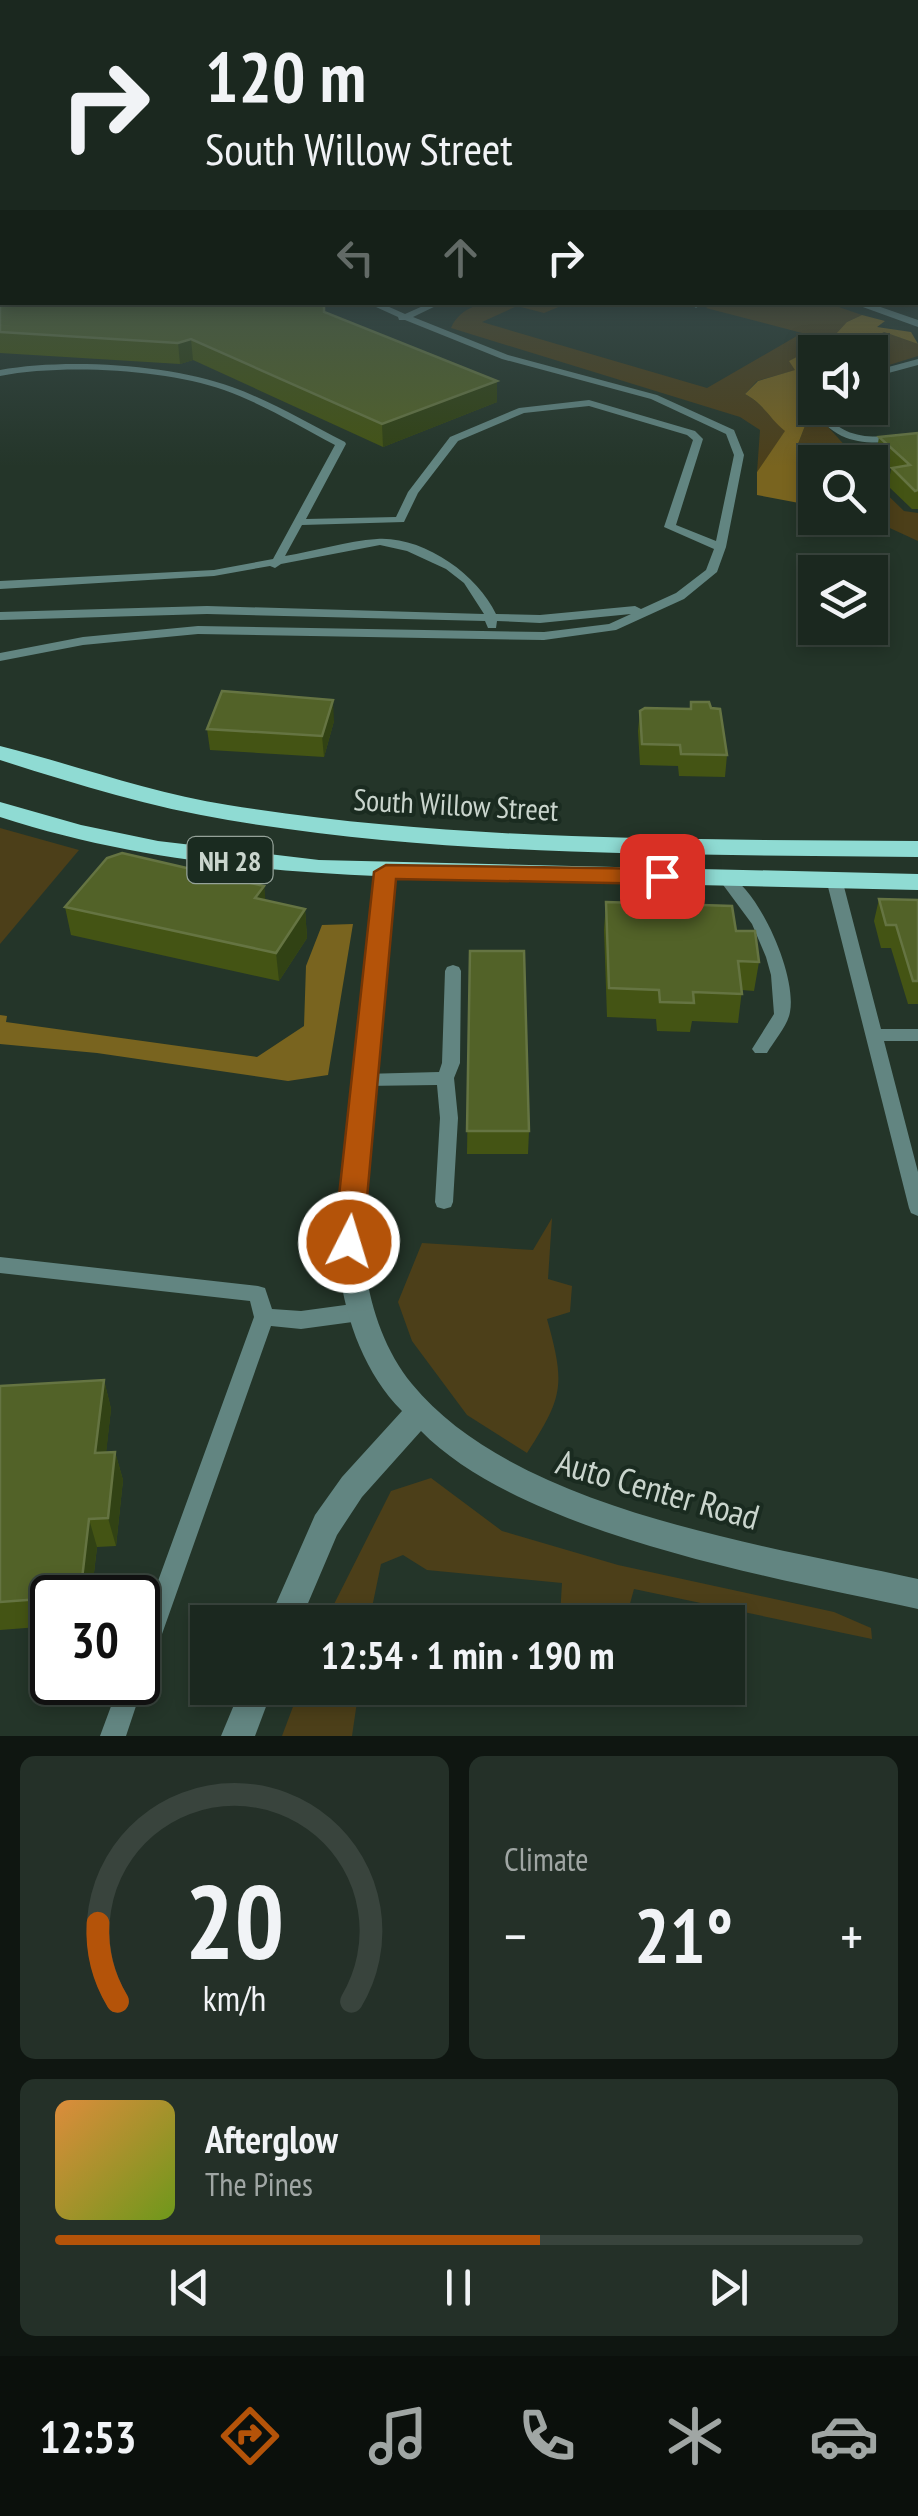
<!DOCTYPE html>
<html lang="en">
<head>
<meta charset="utf-8">
<style>
  :root { --surface:#1b281f; --page:#243028; --text:#f1f3f6; --muted:#a0a6a4; --line:#39443d; --accent:#b45309 }
  body { margin:0; font-family:"PT Sans Narrow",sans-serif; background:var(--page); color:var(--text); height:100vh; display:flex; flex-direction:column; font-size:38px; white-space:nowrap }
  * { box-sizing:border-box; margin:0 }
  p { font-size:32px; color:var(--muted) }
  .icon { flex:none; width:55px; height:55px; fill:none; stroke:currentColor; stroke-width:2; stroke-linecap:round; stroke-linejoin:round }
  .map { position:relative; height:1736px; overflow:hidden }
  .drawer { display:flex; flex-direction:column; gap:20px; padding:20px; background:#0f1611; flex:1 }
  .drawer>* { flex:none }
  .banner { position:absolute; left:0px; top:0px; width:920px; height:305px; box-shadow:0 5px 15px #0003,0 0 0 2px var(--line); background:#1b281f; color:var(--text); overflow:hidden }
  .buttons { position:absolute; left:798px; top:335px; display:grid; gap:20px }
  .buttons a { display:grid; place-items:center; width:90px; height:90px; border-radius:0px; background:var(--surface); box-shadow:0 5px 15px #0003,0 0 0 2px var(--line); font-size:50px }
  .speed { position:absolute; left:30px; top:1575px; display:flex; gap:20px; font-size:50px; font-weight:700; text-align:center }
  .speed>* { display:grid; place-content:center; width:130px; height:130px; border-radius:50%; background:var(--surface); box-shadow:0 5px 15px #0003,0 0 0 2px var(--line); line-height:1 }
  .speed .limit { border:5px solid #111; border-radius:15px; background:#fff; color:#111 }
  .pin { position:absolute; display:grid; place-items:center; width:85px; height:85px; color:#fff; margin:-42px; border-radius:20px; box-shadow:0 5px 15px #0006 }
  .me { position:absolute; width:110px; margin:-55px; rotate:5deg; stroke-linejoin:round; filter:drop-shadow(0 0 8px #0008) }
  .turn { display:flex; align-items:center; gap:35px; height:210px; padding:0 40px; font-size:45px }
  .turn .icon { width:130px; height:130px; stroke-width:2.5 }
  .turn b { display:block; font-size:70px; line-height:85px }
  .lanes { display:flex; align-items:center; height:95px; padding:0 40px; background:#0003; justify-content:center; gap:50px; direction:ltr }
  .lanes .off { opacity:.35 }
  .big { font-size:75px; font-weight:600; line-height:1.1 }
  .drawer .tile { flex:1; display:flex; flex-direction:column; justify-content:center; gap:15px; min-width:0; padding:0 35px; border-radius:15px; background:var(--page) }
  .drawer .dial { align-items:center; gap:0 }
  .dial svg { height:260px; overflow:visible; fill:none; stroke:var(--line); stroke-width:7; stroke-linecap:round; text-anchor:middle }
  .dial text { fill:var(--text); stroke:none }
  .song { display:flex; align-items:center; gap:30px }
  .cover { width:120px; height:120px; border-radius:15px; background:linear-gradient(135deg,hsl(30 70% 55%),hsl(80 70% 35%)) }
  .played { height:10px; border-radius:5px; background:linear-gradient(90deg,var(--accent) 60%,var(--line) 60%) }
  .keys { display:flex; justify-content:space-around; direction:ltr }
  .heat { display:flex; justify-content:space-between; align-items:center; font-size:55px; direction:ltr }
  .drawer .tiles { flex:1; display:grid; gap:20px; grid-template-columns:1fr 1fr }
  .tile:last-child { grid-column:span 2 }
  .trip { position:absolute; left:190px; top:1605px; width:555px; height:100px; border-radius:0px; background:var(--surface); box-shadow:0 5px 15px #0003,0 0 0 2px var(--line); font-weight:600; line-height:100px; text-align:center }
  .tabs { display:flex; height:160px; justify-content:space-around; align-items:center; background:#0b100c; color:var(--muted) }
  .tabs .icon { width:70px; height:70px }
  .tabs .current { color:var(--accent) }
  .tabs b { font-size:45px; color:var(--text) }
  .map>svg:first-child { display:block }
</style>
</head>
<body>
<div class="map">
<svg width="918" height="1736" viewBox="0 0 918 1736">
  <rect width="100%" height="100%" fill="#243529"/>
  <g fill="#4c3f19">
    <path d="M718,302L827,303L862,315L847,322L865,342L884,332L918,344V356L870,371V352H835L822,344L790,361L796,370L757,381L745,394C764,404 769,418 786,431L757,472L760,430L740,417L451,328C468,289 532,303 568,303L544,313L517,306L482,322L707,388L802,333L706,308Z"/>
    <polygon points="815,377 807,404 860,462 815,463 796,449 808,418 796,401"/>
    <polygon points="870,478 904,511 918,513 918,541 868,518"/>
    <polygon points="0,828 79,850 0,944"/>
    <path d="M552,1218L548,1279L572,1286L570,1312L547,1319C565,1384 564,1396 527,1453L467,1415L412,1341L398,1302L422,1243L533,1250Z"/>
    <polygon points="431,1478 502,1531 618,1565 834,1612 871,1628 872,1639 634,1589 625,1622 560,1616 562,1583 427,1570 403,1555 381,1564 369,1622 325,1622 391,1491"/>
    <polygon points="300,1688 359,1688 352,1736 282,1736"/>
  </g>
  <g fill="#79641f">
    <polygon points="862,315 885,321 877,327 911,332 918,344 884,332 866,342 868,347 853,345 836,334 847,322"/>
    <path d="M822,344L837,350L815,352V377L796,401L808,418L796,449L814,458L815,506L757,495V472L785,431C769,418 764,404 745,394L758,381L795,370L789,361Z"/>
    <polygon points="353,924 328,1075 288,1081 97,1053 0,1044 0,1015 7,1016 6,1022 257,1057 304,1026 306,966 322,925"/>
  </g>
  <g fill="none" stroke-linecap="round" stroke-linejoin="round">
    <g fill="#628581" fill-rule="evenodd">
      <path d="M365,302H378L405,314L432,302H444L413,317L508,355L657,395L734,430L744,455L726,547L717,572L684,599L616,630L544,640L198,634L83,645L0,661V653L83,637L198,626L544,632L609,624L631,614L540,623L497,621L496,628H488L485,621L207,614L0,620V612L207,606L484,614L464,583L446,569L407,551L380,545L281,564L275,568L270,566L214,576L0,589V581L214,570L273,559L335,445C299,426 263,404 224,390C164,369 62,364 0,376V370C65,358 170,364 232,387C271,401 308,423 345,442L346,444L306,519L396,517L408,492L450,437L519,408L589,400L695,431L703,439L676,525L716,541L734,455L726,434L651,399L502,359L405,320H399L398,317ZM589,406L687,435L693,440L664,527L714,549L706,570L676,593L641,609L635,606L540,615L496,614C477,574 423,536 377,539C347,541 315,551 285,556L302,525L404,522L418,493L458,441L524,413Z"/>
      <polygon points="694,302 704,302 696,308 692,305"/>
      <polygon points="918,359 918,365 870,378 870,372"/>
      <path d="M814,406L821,408C846,445 879,437 918,433V439C874,444 839,450 812,408Z"/>
      <path d="M726,873C759,889 797,975 790,1012C788,1025 774,1041 767,1053H755L752,1049L774,1014L771,975L766,957L752,924L718,878Z"/>
      <polygon points="834,874 842,879 881,1029 918,1029 918,1041 884,1041 918,1172 918,1216 911,1213 909,1208 826,879"/>
      <polygon points="453,965 459,967 461,971 460,1063 454,1078 458,1118 453,1202 451,1207 444,1209 437,1207 435,1202 440,1118 437,1085 363,1086 357,1085 354,1080 357,1075 363,1074 439,1072 442,1063 445,971 447,967"/>
      <polygon points="0,1257 258,1286 265,1288 272,1309 301,1311 360,1303 367,1306 370,1312 367,1318 360,1321 301,1329 271,1326 150,1668 147,1677 143,1678 144,1682 126,1736 100,1736 120,1682 138,1682 138,1636 254,1317 250,1301 0,1273"/>
    </g>
    <g fill="#628581" fill-rule="evenodd">
      <path d="M386,866L396,872L382,1000L363,1241C365,1291 380,1345 412,1384C515,1510 765,1545 918,1579V1609C776,1578 523,1535 421,1431L362,1497L337,1535L300,1622H268L315,1515L342,1477L402,1411C359,1368 339,1301 337,1241L371,904L376,872Z"/>
      <polygon points="241,1688 273,1688 255,1736 221,1736"/>
    </g>
    <polygon fill="#628581" fill-rule="evenodd" points="849,302 866,302 918,320 918,327"/>
    <g fill="#8fdbd3" fill-rule="evenodd">
      <path d="M0,746C76,765 150,793 228,805C456,842 687,839 918,841V857C687,854 456,858 228,820C150,807 75,784 0,760Z"/>
      <path d="M0,802L81,825L158,841L319,860L918,874V890C784,887 650,884 517,881C341,876 169,872 0,817Z"/>
    </g>
  </g>
  <g fill="#445414">
    <polygon points="0,224 324,312 497,381 497,402 383,447 193,360 180,364 0,353"/>
    <polygon points="918,433 918,509 912,509 888,486 891,469 876,455 879,437"/>
    <polygon points="691,702 711,708 727,755 725,777 679,776 678,766 640,765 638,731 640,711 690,709"/>
    <polygon points="334,721 324,757 210,750 207,729"/>
    <polygon points="264,886 265,900 305,909 307,938 279,981 71,935 65,907"/>
    <polygon points="879,899 918,900 918,1004 908,1004 891,948 881,948 874,921"/>
    <polygon points="606,902 736,931 759,962 754,991 742,990 738,1023 692,1021 690,1032 657,1031 656,1019 607,1017 604,930"/>
    <polygon points="470,951 529,1131 528,1154 467,1154"/>
    <polygon points="104,1380 111,1409 106,1452 115,1452 123,1480 116,1546 97,1547 91,1598 52,1598 52,1626 0,1630 0,1386"/>
  </g>
  <g fill="#314214">
    <polygon points="191,339 193,360 180,364 178,343"/>
    <polygon points="497,381 497,402 383,447 382,424"/>
    <polygon points="333,700 334,721 324,757 322,736"/>
    <polygon points="264,886 267,914 255,898"/>
    <polygon points="305,909 307,938 279,981 276,953"/>
    <polygon points="104,1380 111,1409 103,1481 95,1453"/>
    <polygon points="115,1452 123,1480 116,1546 108,1518"/>
    <polygon points="89,1519 97,1547 91,1598 80,1598"/>
  </g>
  <g fill="#526228" stroke="#657442" stroke-width="2.5">
    <polygon points="0,224 2,224 2,302 324,302 324,312 497,381 382,424 191,339 178,343 0,332"/>
    <polygon points="918,433 918,490 915,491 892,468 910,465 879,437"/>
    <polygon points="222,691 333,700 322,736 207,729"/>
    <polygon points="691,702 709,702 711,708 720,709 727,755 681,754 680,745 642,744 640,711 645,708 691,709"/>
    <polygon points="122,853 264,886 255,898 305,909 276,953 65,907 107,858"/>
    <polygon points="879,899 918,900 918,981 913,981 896,925 886,925"/>
    <polygon points="606,902 732,906 736,931 755,931 759,962 738,961 742,994 693,992 694,1003 660,1002 659,990 609,988"/>
    <polygon points="470,951 524,951 529,1131 467,1131"/>
    <polygon points="104,1380 95,1453 115,1452 108,1518 89,1519 80,1596 0,1602 0,1386"/>
  </g>
  <linearGradient id="sky" x2="0" y2="1"><stop stop-color="#141d17"/><stop offset="0.48" stop-color="#3f5154"/><stop offset="1" stop-color="#3f5154" stop-opacity="0"/></linearGradient>
  <rect width="918" height="467" fill="url(#sky)"/>
  <polygon fill="#b45309" stroke="#753606" stroke-width="2.5" points="386,865 662,869 673,876 662,884 396,879 363,1242 359,1250 338,1250 334,1242 374,872"/>
  <g text-anchor="middle" dominant-baseline="central" stroke-width="8" stroke-linejoin="round" paint-order="stroke">
    <rect fill="#1a2b20" stroke="#95a299" stroke-width="2.5" x="187.5" y="837" width="85" height="46" rx="8"/>
    <g font-size="28" font-weight="bold" fill="#cad5cd">
      <text x="230" y="860">NH 28</text>
    </g>
    <g font-size="30" fill="#cad5cd" stroke="#1a2b20">
      <text transform="translate(456 804) rotate(3)">South Willow Street</text>
    </g>
    <g font-size="35" fill="#cad5cd" stroke="#1a2b20">
      <text transform="translate(658 1489) rotate(16)">Auto Center Road</text>
    </g>
  </g>
</svg>
<div class="buttons">
<a><svg class="icon" aria-label="sound" viewBox="0 0 24 24"><path d="M4 9h4l5-4v14l-5-4H4zM17 9q2 3 0 6"/></svg></a>
<a><svg class="icon" aria-label="search" viewBox="0 0 24 24"><circle cx="10" cy="10" r="6"/><path d="M15 15l6 6"/></svg></a>
<a><svg class="icon" aria-label="layers" viewBox="0 0 24 24"><path d="M12 4l9 5-9 5-9-5zM3 14l9 5 9-5"/></svg></a>
</div>
<div class="speed"><div class="limit">30</div></div>
<div class="pin" style="left:662px;top:876px;background:#d93025"><svg class="icon" aria-label="arrive" viewBox="0 0 24 24"><path d="M6 21V4h12l-3 4 3 4H6"/></svg></div>
<svg class="me" style="left:349px;top:1242px" viewBox="-20 -20 40 40"><circle r="17" fill="#b45309" stroke="#fff" stroke-width="3"/><path d="M0-11L8 9 0 5-8 9z" fill="#fff"/></svg>
<div class="trip">12:54 · 1 min · 190 m</div>
<div class="banner">
<div class="turn"><svg class="icon" aria-label="right" viewBox="0 0 24 24"><path d="M7 20v-9h11M14 6l5 5-5 5"/></svg><div><b>120 m</b>South Willow Street</div></div>
<div class="lanes"><svg class="icon off" aria-label="left" viewBox="0 0 24 24"><path d="M17 20v-9H6M10 6l-5 5 5 5"/></svg><svg class="icon off" aria-label="ahead" viewBox="0 0 24 24"><path d="M12 20V5M6 11l6-6 6 6"/></svg><svg class="icon" aria-label="right" viewBox="0 0 24 24"><path d="M7 20v-9h11M14 6l5 5-5 5"/></svg></div>
</div>
</div>
<section class="drawer">
<div class="tiles">
<div class="tile dial"><svg viewBox="0 0 100 80">
<path d="M14 69A42 42 0 1 1 86 69"/>
<path d="M14 69A42 42 0 0 1 8 45" stroke="#b45309"/>
<text x="50" y="56" font-size="32" font-weight="700">20</text>
<text x="50" y="72" font-size="11">km/h</text>
</svg></div>
<div class="tile"><p>Climate</p>
<div class="heat"><a>−</a><b class="big">21°</b><a>+</a></div>
</div>
<div class="tile">
<div class="song"><i class="cover"></i><div><b>Afterglow</b><p>The Pines</p></div></div>
<div class="played"></div>
<div class="keys"><svg class="icon" aria-label="previous" viewBox="0 0 24 24"><path d="M18 5L8 12l10 7zM5 5v14"/></svg><svg class="icon" aria-label="pause" viewBox="0 0 24 24"><path d="M8 5v14M16 5v14"/></svg><svg class="icon" aria-label="next" viewBox="0 0 24 24"><path d="M6 5l10 7-10 7zM19 5v14"/></svg></div>
</div>
</div>
</section>
<nav class="tabs">
<b>12:53</b>
<svg class="icon current" aria-label="directions" viewBox="0 0 24 24"><path d="M12 3l9 9-9 9-9-9zM9 14v-3h6M13 9l2 2-2 2"/></svg>
<svg class="icon" aria-label="music" viewBox="0 0 24 24"><path d="M9 18V5l10-2v13"/><circle cx="6" cy="18" r="3"/><circle cx="16" cy="16" r="3"/></svg>
<svg class="icon" aria-label="phone" viewBox="0 0 24 24"><path d="M5 4h4l2 5-3 2q2 4 5 5l2-3 5 2v4C11 20 4 13 5 4z"/></svg>
<svg class="icon" aria-label="climate" viewBox="0 0 24 24"><path d="M12 3v18M4 7l16 10M4 17L20 7"/></svg>
<svg class="icon" aria-label="car" viewBox="0 0 24 24"><path d="M5 17H2v-5l4-1 3-4h7l3 4 3 1v5h-3M9 17h6M6 11h13"/><circle cx="7" cy="17" r="2"/><circle cx="17" cy="17" r="2"/></svg>
</nav>
</body>
</html>
